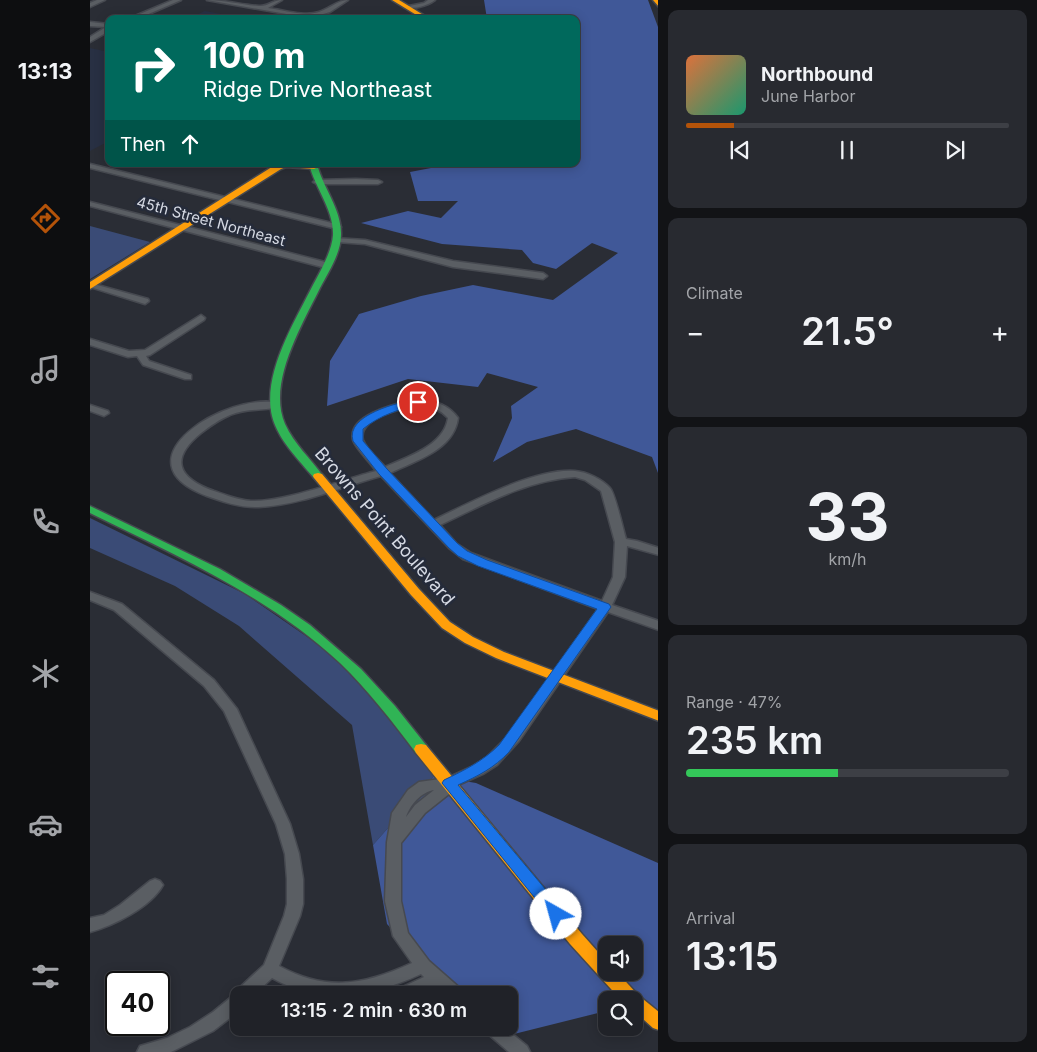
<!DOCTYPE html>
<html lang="en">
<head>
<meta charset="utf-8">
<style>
  :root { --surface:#202228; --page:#282a30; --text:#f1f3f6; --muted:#a2a4a8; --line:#3d3f45; --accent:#b45309 }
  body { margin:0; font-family:Inter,sans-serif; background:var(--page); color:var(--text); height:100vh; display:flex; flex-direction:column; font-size:19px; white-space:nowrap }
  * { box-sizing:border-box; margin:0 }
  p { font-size:16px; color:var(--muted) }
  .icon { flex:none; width:28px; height:28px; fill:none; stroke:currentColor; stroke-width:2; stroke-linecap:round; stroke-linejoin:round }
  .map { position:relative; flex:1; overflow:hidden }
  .drawer { display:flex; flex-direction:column; gap:10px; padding:10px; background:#121316; width:379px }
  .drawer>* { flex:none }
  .banner { position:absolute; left:15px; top:15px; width:475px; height:152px; border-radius:10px; box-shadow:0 2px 12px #0003,0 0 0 1px var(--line); background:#00695c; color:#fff; overflow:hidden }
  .fabs { position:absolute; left:508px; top:936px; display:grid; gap:10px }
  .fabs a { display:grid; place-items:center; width:45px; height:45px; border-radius:10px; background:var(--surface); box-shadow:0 2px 12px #0003,0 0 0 1px var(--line); font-size:25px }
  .speed { position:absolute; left:15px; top:971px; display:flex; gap:10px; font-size:25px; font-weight:700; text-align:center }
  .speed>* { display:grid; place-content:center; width:65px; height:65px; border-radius:50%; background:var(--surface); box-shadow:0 2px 12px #0003,0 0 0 1px var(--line); line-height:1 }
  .speed .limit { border:2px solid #111; border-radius:8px; background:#fff; color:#111 }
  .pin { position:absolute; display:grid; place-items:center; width:42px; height:42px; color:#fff; margin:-21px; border:2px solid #fff; border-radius:50%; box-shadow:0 1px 5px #0007 }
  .me { position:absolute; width:55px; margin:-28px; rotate:322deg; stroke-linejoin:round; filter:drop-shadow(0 0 4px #0008) }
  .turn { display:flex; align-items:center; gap:18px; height:105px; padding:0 15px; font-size:22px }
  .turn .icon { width:65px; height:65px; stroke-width:2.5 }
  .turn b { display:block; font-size:35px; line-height:42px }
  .then { display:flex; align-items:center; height:48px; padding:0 15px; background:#0003; gap:10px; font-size:19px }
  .big { font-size:38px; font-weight:600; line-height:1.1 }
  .drawer .widget { flex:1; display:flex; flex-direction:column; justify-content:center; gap:8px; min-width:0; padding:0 18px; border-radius:10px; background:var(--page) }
  .drawer .dial { align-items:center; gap:0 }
  .dial b { font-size:65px; line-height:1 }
  .song { display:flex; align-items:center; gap:15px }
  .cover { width:60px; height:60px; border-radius:8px; background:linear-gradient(135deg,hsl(20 70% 55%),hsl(160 70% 35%)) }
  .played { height:5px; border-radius:2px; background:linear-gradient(90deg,var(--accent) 15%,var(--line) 15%) }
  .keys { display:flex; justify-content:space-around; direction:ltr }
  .heat { display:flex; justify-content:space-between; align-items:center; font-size:28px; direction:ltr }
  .charge { height:8px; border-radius:4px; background:linear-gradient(90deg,#34c759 47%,var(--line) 0) }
  .trip { position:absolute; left:140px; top:986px; width:288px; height:50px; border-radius:10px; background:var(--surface); box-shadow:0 2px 12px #0003,0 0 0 1px var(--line); font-weight:600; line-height:50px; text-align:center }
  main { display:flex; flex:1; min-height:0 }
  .tabs { display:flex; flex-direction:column; width:90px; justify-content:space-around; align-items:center; background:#0d0e10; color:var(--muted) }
  .tabs .icon { width:35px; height:35px }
  .tabs .active { color:var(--accent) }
  .tabs b { font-size:22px; color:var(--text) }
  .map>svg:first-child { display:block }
</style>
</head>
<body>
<main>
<nav class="tabs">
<b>13:13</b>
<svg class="icon active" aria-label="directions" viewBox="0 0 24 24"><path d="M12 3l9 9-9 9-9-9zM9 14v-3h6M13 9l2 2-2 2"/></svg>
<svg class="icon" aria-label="music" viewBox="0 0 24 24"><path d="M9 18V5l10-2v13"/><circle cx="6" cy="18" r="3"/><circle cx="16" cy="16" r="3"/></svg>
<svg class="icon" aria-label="phone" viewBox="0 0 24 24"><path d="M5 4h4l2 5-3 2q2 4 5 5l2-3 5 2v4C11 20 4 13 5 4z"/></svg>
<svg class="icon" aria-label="climate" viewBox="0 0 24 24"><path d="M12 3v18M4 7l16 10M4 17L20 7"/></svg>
<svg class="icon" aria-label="car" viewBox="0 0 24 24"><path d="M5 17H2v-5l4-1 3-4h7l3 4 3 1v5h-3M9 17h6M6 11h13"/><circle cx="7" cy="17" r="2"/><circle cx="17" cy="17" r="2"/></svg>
<svg class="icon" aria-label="filters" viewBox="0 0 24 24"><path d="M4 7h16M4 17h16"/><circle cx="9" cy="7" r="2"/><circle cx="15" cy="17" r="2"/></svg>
</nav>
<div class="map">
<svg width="569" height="1052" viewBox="0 0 569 1052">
  <rect width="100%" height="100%" fill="#2a2d35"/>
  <g fill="#283043">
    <polygon points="115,11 158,19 97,19"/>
    <polygon points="0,48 19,52 19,141 0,151"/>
  </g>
  <g fill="#3a4b76">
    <polygon points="0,226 60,242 0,279"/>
    <polygon points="0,518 155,594 258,665 344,776 283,845 262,725 149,626 85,586 0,548"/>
  </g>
  <g fill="#405898" fill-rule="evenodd">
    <polygon points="394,0 558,0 568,27 568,473 562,457 486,429 437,442 403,462 422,418 421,406 448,387 397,373 388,387 318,379 237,406 240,361 269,314 331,296 383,285 463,300 528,253 502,243 466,269 443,263 432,250 352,244 271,223 318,211 351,218 368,201 328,201 320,172 362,164 486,164 486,19 397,19"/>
    <path d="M344,776L386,783L568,863V1028L544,1016V1000H516V1011L404,1039L393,1028H419V995H363L297,924L283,845ZM516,945H544V972H516Z"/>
  </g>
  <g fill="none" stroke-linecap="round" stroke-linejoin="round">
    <defs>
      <g id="street">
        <polygon points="7,0 15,0 0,7 0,3"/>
        <polygon points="83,0 91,0 47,19 38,19"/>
        <path d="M117,0C135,0 152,5 169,6C177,7 183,0 192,0L178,8C194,10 214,17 229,12C239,9 248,0 258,0L240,12L219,18Z"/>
        <path d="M338,0H345C337,6 323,10 314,7L334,3Z"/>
        <polygon points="0,22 19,24 19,31 0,42 0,37 16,27 0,26"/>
        <polygon points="0,164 250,225 251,227 247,229 0,168"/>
        <polygon points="266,179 288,180 292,182 288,184 227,184 223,182 227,180"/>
        <polygon points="0,202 239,263 240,265 236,268 0,206"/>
        <polygon points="244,238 275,240 363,261 453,273 457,276 453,279 363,267 275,244 247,242 243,240"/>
        <polygon points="0,283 58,299 59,301 55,304 0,287"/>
        <polygon points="111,315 115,318 114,320 60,355 56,356 59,361 101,375 101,379 95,379 53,365 47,356 38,357 0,345 0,339 39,351 55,350"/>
        <path d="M322,400C340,399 357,403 368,418C364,450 325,461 300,473L344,520C381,502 445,468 485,471C497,472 512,479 520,488C525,493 533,529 536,539L547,541L569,548V555L537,546L535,577L522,605L569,621V630L518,612L429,741L407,765L393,774L364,787L359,794L335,813L311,843V901L318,933L339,961L372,990L374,995H354L346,987L329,995H304L306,990L334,977L331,974C281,997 232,1006 182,978L164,995H149V1011L123,1031L81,1052H47L50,1046L77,1038L100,1027L123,1012L145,994L147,990L174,965L194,916L197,904V879L195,854L186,824L134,711L114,686L24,610L0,600V592L32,604L124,680L147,709L200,824L209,854L213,879V904L210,916L189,966C237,992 274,985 322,963L303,936L295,901L297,842L302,813L318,790L329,782L357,778L383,766L397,757L419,735L508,609L373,559L359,548L291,476C254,486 207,506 169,507C151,508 134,502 117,496C23,461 138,391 189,403L190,405L189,407C172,411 156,408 140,415C130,419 120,426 111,433C79,459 88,478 124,491C136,495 148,500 161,501C195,502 251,480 286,471C281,463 265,448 263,440C257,415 306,404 322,400ZM328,406C340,406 350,409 358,418C354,446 317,457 295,467C289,460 276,449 273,440C267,419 313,407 328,406ZM485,477L495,480L511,491L525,542L523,577L512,601L381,553L367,544L350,525C393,505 437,480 485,477ZM344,790L325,805L316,817C320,805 331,792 344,790Z"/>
        <polygon points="0,405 18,411 19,413 14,416 0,411"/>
        <path d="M65,879L70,881L73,885C61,907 23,926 0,932V918L14,915L30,905L60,881Z"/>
        <polygon points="395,1028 415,1028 437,1046 440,1052 419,1052 397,1033"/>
      </g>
      <g id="fast">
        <path d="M219,164H227C233,188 252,210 251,235C251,253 238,273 230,288C212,325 177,383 195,424C204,444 221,459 233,476L228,479L224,478C209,460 188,440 182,416C172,374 205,321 223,285C231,270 242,251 243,235C244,210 225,188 219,164Z"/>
        <path d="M0,506L130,569L191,605L220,625L271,669L305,706L336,745L338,749L336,753L331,754L326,753C302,721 278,690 250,663C178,596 87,556 0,513Z"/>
      </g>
      <g id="slow">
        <polygon points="302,0 309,0 340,19 333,19"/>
        <polygon points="563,0 569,0 569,7"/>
        <polygon points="192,164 224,165 228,167 224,169 196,167 191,169 0,289 0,282 185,165"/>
        <polygon points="228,473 232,474 329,589 360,622 383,637 414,652 569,711 569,721 406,658 375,643 352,628 321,595 224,478 223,476 224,474"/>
        <polygon points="331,744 336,745 492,934 516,961 516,972 527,972 548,995 569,1012 569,1030 563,1028 544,1011 544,1000 531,1000 480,944 326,753 324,749 326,745"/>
      </g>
    </defs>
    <use href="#street" stroke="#464950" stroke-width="3"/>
    <use href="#fast" stroke="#464950" stroke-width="3"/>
    <use href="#slow" stroke="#464950" stroke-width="3"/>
    <use href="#street" fill="#5a5e63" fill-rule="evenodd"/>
    <use href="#fast" fill="#30b455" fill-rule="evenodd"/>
    <use href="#slow" fill="#ff9f0a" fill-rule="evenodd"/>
  </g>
  <path fill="#1a73e8" stroke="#114b97" d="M328,399L331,400V404C310,409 290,415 273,429V441L297,469L367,543L377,551L397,560L519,604L521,607L419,752C404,768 388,776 368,785L472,909L474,914L472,918L466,920L461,918L352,783L354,780C375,770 393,761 409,745L507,609L388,566L368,556L359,548L289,474L263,441C255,415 309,402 328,399Z"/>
  <g text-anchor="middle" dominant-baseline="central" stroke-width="5" stroke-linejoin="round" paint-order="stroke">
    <g font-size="15" fill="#d5d9e3" stroke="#252b3a">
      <text transform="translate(121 221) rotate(15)">45th Street Northeast</text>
    </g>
    <g font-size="18" fill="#d5d9e3" stroke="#252b3a">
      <text transform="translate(295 526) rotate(49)">Browns Point Boulevard</text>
    </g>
  </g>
</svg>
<div class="fabs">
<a><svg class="icon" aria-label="sound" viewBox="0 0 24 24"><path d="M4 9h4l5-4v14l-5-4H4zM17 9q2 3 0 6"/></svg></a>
<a><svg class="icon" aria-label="search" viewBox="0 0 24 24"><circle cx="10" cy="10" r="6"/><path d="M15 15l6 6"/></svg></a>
</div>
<div class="speed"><div class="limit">40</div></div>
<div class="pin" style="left:328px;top:402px;background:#d93025"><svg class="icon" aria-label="arrive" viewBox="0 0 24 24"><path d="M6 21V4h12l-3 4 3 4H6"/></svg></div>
<svg class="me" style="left:466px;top:914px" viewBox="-20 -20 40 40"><circle r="19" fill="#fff"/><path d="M0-13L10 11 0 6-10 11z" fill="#1a73e8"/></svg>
<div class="trip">13:15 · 2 min · 630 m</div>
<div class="banner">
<div class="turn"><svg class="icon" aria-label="right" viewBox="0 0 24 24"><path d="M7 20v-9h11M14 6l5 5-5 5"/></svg><div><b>100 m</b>Ridge Drive Northeast</div></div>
<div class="then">Then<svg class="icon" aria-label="ahead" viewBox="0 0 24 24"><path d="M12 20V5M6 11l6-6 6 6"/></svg></div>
</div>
</div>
<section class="drawer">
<div class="widget">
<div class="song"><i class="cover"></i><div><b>Northbound</b><p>June Harbor</p></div></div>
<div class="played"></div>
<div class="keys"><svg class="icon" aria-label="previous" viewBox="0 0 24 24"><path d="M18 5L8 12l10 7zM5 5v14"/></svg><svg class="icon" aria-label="pause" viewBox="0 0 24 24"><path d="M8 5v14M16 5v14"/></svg><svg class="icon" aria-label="next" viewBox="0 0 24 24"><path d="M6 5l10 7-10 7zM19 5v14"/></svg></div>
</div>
<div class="widget"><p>Climate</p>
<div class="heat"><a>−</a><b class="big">21.5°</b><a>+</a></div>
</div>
<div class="widget dial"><b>33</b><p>km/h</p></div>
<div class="widget"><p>Range · 47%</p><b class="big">235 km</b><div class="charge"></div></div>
<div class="widget"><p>Arrival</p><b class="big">13:15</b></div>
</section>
</main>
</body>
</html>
